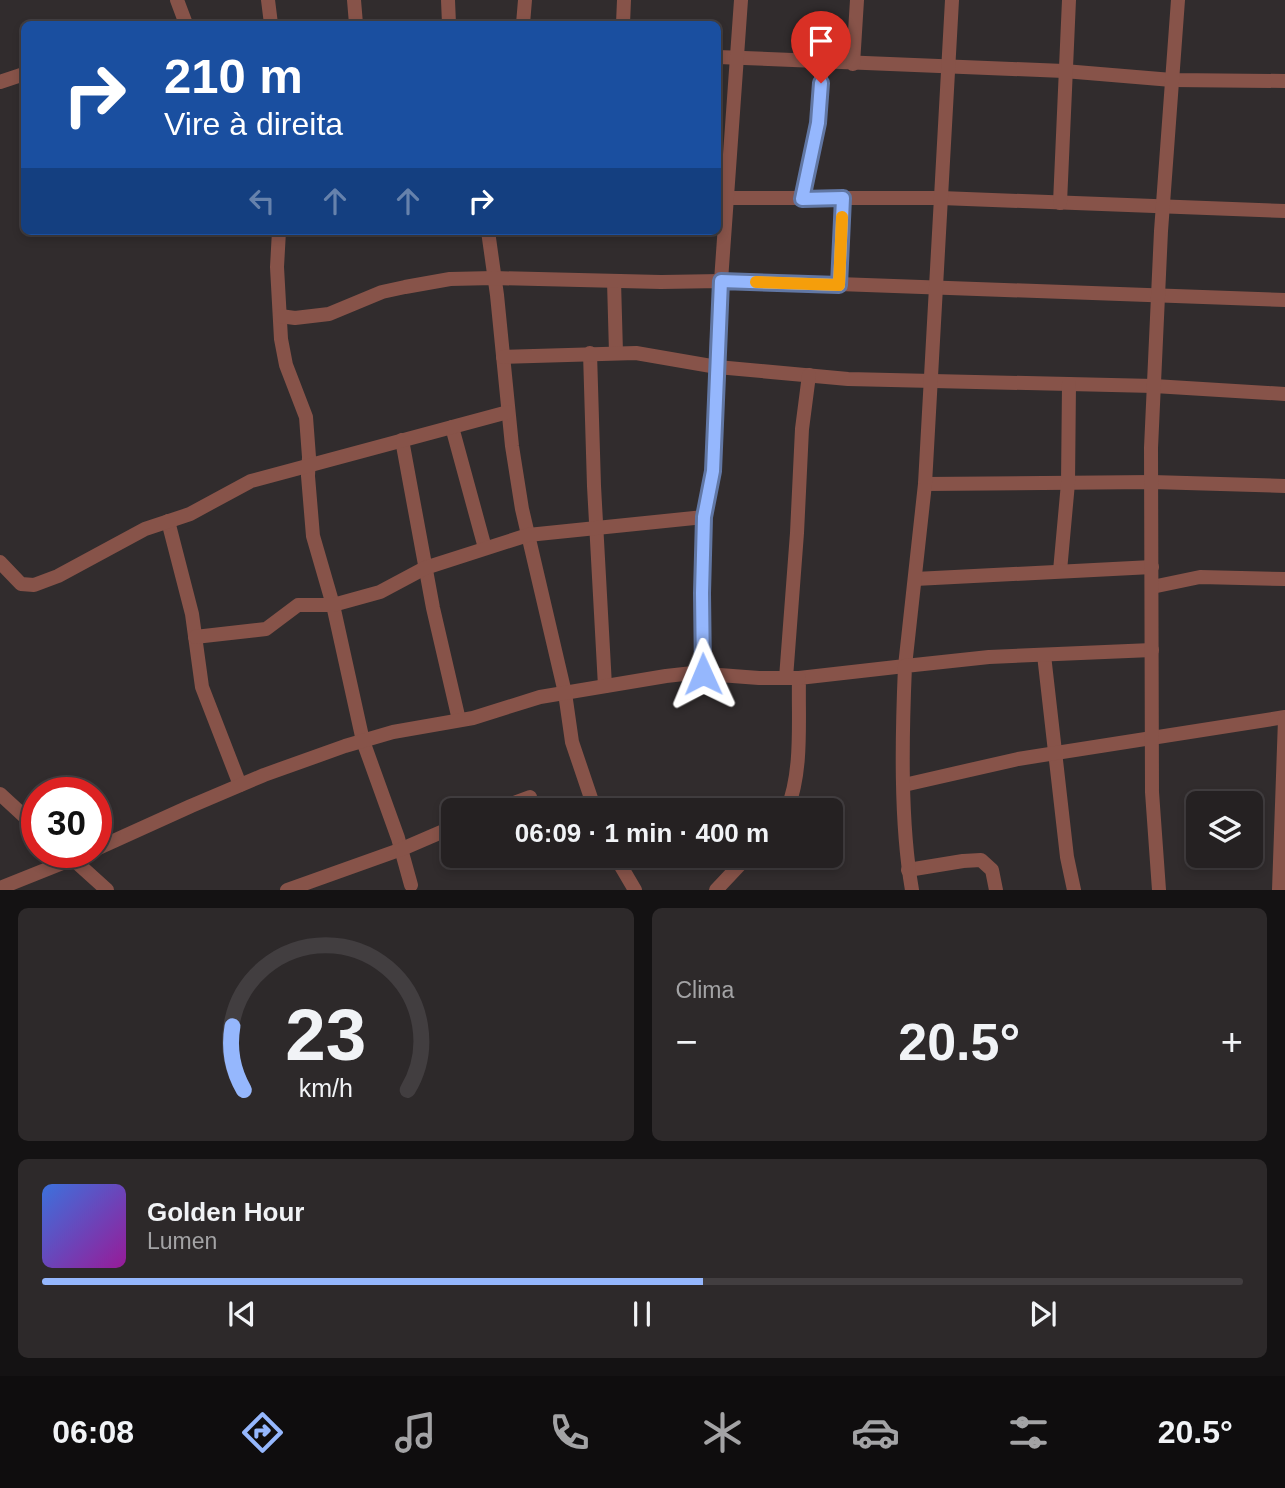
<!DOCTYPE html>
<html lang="pt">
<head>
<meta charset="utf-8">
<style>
  :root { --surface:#252122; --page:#2d292a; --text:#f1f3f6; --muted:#a3a3a5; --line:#423e40; --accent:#95b7fd }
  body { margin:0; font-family:Helvetica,sans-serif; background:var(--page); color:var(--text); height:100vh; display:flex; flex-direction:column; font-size:26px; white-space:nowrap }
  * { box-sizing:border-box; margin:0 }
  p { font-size:23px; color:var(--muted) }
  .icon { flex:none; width:38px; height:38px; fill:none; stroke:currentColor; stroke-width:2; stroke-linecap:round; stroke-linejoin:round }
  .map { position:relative; height:890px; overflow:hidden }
  .side { display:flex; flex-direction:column; gap:18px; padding:18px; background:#141213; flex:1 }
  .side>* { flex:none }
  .top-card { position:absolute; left:21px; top:21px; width:700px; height:214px; border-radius:10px; box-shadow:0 4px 10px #0003,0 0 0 2px var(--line); background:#1a4fa0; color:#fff; overflow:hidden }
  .tools { position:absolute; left:1186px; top:791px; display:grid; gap:14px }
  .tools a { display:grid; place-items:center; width:77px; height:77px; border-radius:10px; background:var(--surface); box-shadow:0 4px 10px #0003,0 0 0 2px var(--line); font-size:35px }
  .speed { position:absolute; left:21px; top:777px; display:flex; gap:14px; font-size:35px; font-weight:700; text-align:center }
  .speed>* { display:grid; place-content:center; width:91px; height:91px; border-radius:50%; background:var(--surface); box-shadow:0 4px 10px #0003,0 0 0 2px var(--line); line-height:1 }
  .speed .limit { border:10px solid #d22; background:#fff; color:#111 }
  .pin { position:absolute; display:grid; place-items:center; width:60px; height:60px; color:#fff; margin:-72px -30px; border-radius:50% 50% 50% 0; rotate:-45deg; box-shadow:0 0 7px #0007 }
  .pin .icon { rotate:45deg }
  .me { position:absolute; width:77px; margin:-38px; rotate:359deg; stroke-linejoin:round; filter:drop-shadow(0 0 5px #0008) }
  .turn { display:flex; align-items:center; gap:24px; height:147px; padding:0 28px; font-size:32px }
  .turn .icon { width:91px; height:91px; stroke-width:2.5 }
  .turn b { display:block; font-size:49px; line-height:60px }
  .lanes { display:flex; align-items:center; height:66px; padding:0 28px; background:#0003; justify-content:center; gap:35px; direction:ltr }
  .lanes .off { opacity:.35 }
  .big { font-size:52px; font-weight:700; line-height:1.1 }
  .side .widget { flex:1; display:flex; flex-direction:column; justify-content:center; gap:10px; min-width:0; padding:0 24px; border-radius:10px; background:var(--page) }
  .side .dial { align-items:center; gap:0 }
  .dial svg { height:182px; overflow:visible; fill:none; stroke:var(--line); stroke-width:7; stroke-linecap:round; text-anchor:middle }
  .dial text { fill:var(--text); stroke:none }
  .song { display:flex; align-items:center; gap:21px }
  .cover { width:84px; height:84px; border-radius:10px; background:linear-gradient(135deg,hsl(220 70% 55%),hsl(300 70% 35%)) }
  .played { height:7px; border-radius:4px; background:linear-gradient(90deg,var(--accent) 55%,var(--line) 55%) }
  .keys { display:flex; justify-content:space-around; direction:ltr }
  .heat { display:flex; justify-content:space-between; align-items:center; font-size:38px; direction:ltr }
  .side .tiles { flex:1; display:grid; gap:18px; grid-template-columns:1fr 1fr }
  .widget:last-child { grid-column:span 2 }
  .trip { position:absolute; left:441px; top:798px; width:402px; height:70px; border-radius:10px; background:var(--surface); box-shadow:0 4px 10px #0003,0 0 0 2px var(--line); font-weight:700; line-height:70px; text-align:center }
  .tab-bar { display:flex; height:112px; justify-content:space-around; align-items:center; background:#0f0d0e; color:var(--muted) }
  .tab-bar .icon { width:49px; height:49px }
  .tab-bar .active { color:var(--accent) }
  .tab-bar b { font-size:32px; color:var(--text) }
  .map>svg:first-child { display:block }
</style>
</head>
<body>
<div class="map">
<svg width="1285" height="890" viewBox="0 0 1285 890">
  <rect width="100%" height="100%" fill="#312c2d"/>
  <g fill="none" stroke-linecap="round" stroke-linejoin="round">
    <g stroke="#875349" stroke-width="14">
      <polyline points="177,0 186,24"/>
      <polyline points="268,0 271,24"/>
      <polyline points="354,0 356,24"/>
      <polyline points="448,0 449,24"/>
      <polyline points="523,24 525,0"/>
      <polyline points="623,24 624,0"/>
      <polyline points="718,57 1064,71 1172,80 1285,81"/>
      <polyline points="853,64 857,0"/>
      <polyline points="0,82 24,74"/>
      <polyline points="720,198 941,198 1285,211"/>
      <polyline points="802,199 818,123 822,62"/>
      <polyline points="1060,203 1069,0"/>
      <polyline points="279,231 277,267 281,339 286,365 306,417 309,457 308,476 313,536 333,605 363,741 398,838 411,885"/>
      <polyline points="488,231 497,295 512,446 522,509 565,693 572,742 595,810"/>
      <polyline points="614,281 616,353"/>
      <polyline points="839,285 843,198"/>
      <polyline points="280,316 295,318 329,314 382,292 405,287 450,279 494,278 661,282 721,281 811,283 1285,300"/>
      <polyline points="590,353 594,486 605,686"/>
      <polyline points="503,357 636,353 717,367 848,379 1154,386 1285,394"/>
      <polyline points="452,427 485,548"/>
      <polyline points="402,440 433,608 459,720"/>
      <polyline points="925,484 1152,482 1285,486"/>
      <polyline points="168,521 192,614 202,687 240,785"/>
      <polyline points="0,562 21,584 34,585 58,576 145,529 190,514 251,481 508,412"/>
      <polyline points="1060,571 1068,483 1069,384"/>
      <polyline points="915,579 1152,567"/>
      <polyline points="1152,587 1200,577 1285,579"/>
      <polyline points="195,637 266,629 298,605 333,605 380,592 425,568 528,535 704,517"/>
      <polyline points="1044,655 1067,857 1074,890"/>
      <polyline points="703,674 702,593 704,517 713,471 717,337 741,0"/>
      <polyline points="786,678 797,533 802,429 809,375"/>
      <polyline points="904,785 1018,759 1285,717"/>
      <polyline points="0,794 37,828"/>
      <polyline points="495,810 530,797"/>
      <path d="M787,810C803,770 798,721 799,678L905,666L925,484L952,0"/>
      <polyline points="96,849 191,806 264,775 345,746 393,732 473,718 540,697 666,676 693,673 759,678 799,678"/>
      <polyline points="65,852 107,890"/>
      <polyline points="615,856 635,890"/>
      <polyline points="908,870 963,861 981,860 992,870 996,890"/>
      <polyline points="0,888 90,852"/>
      <polyline points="287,890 402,849 453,827"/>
      <polyline points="716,890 748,856"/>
      <path d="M912,890C900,821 902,736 905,666L989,657L1152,650"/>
      <polyline points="1159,890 1152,792 1151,448 1161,231 1178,0"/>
      <polyline points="1279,890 1285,719"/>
    </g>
  </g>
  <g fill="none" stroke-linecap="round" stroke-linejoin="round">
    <defs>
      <polyline id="route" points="703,674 702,593 704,517 713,471 721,281 839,285 843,198 802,199 818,123 821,83"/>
    </defs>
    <use href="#route" stroke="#6177a4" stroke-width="18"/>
    <use href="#route" stroke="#95b7fd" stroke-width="12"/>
    <polyline stroke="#f59e0b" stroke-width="12" points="756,282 839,285 842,217"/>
  </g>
</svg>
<div class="tools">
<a><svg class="icon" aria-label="layers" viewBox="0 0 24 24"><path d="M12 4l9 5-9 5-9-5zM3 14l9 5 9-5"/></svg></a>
</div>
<div class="speed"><div class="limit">30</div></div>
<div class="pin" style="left:821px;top:83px;background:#d93025"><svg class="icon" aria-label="arrive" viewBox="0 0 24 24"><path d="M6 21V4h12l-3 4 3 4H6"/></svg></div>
<svg class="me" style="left:703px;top:674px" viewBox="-20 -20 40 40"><path d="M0-17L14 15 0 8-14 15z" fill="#95b7fd" stroke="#fff" stroke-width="4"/></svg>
<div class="trip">06:09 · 1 min · 400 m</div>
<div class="top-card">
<div class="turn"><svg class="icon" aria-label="right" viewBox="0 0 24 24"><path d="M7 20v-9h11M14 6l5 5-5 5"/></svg><div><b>210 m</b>Vire à direita</div></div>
<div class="lanes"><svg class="icon off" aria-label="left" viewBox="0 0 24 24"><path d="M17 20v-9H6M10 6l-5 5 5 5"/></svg><svg class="icon off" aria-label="ahead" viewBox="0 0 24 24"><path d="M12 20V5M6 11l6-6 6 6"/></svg><svg class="icon off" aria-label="ahead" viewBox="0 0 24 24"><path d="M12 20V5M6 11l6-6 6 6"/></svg><svg class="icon" aria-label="right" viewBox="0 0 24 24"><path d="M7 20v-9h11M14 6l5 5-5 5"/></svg></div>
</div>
</div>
<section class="side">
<div class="tiles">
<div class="widget dial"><svg viewBox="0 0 100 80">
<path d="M14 69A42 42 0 1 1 86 69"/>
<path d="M14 69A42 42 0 0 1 9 41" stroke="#95b7fd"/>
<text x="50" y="56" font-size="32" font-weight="700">23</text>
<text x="50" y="72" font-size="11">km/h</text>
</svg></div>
<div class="widget"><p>Clima</p>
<div class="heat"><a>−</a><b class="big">20.5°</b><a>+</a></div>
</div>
<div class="widget">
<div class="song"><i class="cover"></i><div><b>Golden Hour</b><p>Lumen</p></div></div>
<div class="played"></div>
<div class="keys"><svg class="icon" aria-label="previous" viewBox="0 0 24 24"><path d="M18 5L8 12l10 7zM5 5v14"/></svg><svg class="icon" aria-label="pause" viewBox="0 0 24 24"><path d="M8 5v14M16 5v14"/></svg><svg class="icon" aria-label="next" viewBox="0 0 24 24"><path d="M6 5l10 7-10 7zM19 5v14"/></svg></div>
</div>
</div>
</section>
<nav class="tab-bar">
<b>06:08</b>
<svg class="icon active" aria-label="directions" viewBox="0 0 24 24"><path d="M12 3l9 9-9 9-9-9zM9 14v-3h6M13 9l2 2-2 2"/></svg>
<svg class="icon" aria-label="music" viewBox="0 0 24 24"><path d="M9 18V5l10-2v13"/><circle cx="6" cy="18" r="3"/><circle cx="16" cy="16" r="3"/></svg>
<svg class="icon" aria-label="phone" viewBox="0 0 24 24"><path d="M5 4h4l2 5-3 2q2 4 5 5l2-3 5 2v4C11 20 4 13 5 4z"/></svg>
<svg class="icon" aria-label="climate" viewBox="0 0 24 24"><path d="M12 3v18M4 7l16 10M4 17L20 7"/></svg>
<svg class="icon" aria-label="car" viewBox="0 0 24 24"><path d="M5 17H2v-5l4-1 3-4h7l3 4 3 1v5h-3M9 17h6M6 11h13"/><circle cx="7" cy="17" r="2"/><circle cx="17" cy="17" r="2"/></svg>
<svg class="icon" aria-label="filters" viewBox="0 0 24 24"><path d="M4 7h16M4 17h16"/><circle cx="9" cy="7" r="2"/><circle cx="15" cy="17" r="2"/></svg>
<b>20.5°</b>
</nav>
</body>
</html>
